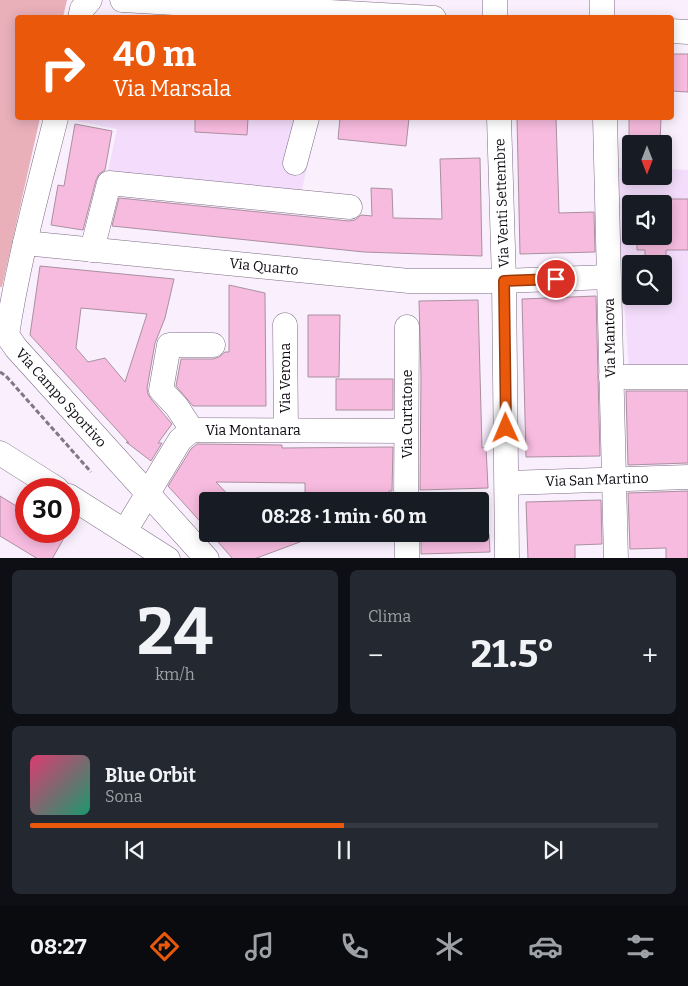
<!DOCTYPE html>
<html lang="it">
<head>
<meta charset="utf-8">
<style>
  :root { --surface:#171b24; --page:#242831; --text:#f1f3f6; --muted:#9ea1a6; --line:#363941; --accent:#ea580c }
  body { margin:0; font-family:Bitter,serif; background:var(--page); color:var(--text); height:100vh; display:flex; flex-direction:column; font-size:19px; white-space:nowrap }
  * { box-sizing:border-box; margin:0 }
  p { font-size:16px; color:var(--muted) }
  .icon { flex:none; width:28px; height:28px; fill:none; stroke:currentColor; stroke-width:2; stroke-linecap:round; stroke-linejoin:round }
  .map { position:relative; height:558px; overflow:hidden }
  .details { display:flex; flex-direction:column; gap:12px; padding:12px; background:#0d0f14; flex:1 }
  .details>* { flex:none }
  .hud { position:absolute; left:15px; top:15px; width:659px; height:105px; border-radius:5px; box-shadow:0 2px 12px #0003; background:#ea580c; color:#fff; overflow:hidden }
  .needle { width:32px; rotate:180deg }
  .fabs { position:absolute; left:622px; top:135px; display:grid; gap:10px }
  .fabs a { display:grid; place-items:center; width:50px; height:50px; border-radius:5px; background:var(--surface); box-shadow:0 2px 12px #0003; font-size:25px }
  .speed { position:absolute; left:15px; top:478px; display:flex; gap:10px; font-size:25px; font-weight:700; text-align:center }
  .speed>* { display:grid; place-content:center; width:65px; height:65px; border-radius:50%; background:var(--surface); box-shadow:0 2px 12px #0003; line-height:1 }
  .speed .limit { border:8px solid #d22; background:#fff; color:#111 }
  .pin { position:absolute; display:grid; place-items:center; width:42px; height:42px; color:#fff; margin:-21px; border:2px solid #fff; border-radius:50%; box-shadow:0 1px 5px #0007 }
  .me { position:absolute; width:55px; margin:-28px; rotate:359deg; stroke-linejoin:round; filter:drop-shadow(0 0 4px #0008) }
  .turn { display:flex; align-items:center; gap:18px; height:105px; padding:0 15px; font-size:22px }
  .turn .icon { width:65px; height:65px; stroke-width:2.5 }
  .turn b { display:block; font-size:35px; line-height:42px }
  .big { font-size:38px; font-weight:700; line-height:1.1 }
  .details .tile { flex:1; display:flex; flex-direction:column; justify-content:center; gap:8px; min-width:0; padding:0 18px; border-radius:8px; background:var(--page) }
  .details .dial { align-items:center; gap:0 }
  .dial b { font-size:65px; line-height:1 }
  .song { display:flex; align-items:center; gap:15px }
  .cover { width:60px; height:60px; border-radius:8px; background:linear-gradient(135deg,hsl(340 70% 55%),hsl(160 70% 35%)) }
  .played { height:5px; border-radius:2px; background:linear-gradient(90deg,var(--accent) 50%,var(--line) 50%) }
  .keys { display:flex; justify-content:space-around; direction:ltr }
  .heat { display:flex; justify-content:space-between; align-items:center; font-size:28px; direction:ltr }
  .details .tiles { flex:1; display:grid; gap:12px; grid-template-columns:1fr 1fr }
  .tile:last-child { grid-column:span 2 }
  .trip { position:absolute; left:199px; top:492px; width:290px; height:50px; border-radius:5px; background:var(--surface); box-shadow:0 2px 12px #0003; font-weight:700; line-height:50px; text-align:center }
  .menu { display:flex; height:80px; justify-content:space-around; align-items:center; background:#090b0e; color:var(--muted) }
  .menu .icon { width:35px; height:35px }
  .menu .current { color:var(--accent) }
  .menu b { font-size:22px; color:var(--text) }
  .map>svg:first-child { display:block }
</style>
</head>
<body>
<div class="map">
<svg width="688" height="559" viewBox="0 0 688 559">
  <rect width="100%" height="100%" fill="#f9effd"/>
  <g fill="#f4ddfc" fill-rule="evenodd">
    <polygon points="78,118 318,118 301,194 107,176 117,129 77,121"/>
    <path d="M614,168L631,169V176H664V169L688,170V368H629ZM631,204H664V236H631ZM631,264H664V296H631Z"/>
  </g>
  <polygon fill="#eab0ba" points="0,0 67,0 63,17 18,18 18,118 40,118 2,287 0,287"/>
  <g fill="#f7bbdf" stroke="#aa909f" fill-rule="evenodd">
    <polygon points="671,54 688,54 688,92 671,91"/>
    <polygon points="195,118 248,118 247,135 195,132"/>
    <polygon points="340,118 409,118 406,146 338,139"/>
    <polygon points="517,118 556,118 559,213 594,212 595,252 520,254"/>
    <polygon points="629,118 661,118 660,144 629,144"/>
    <polygon points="75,124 112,131 105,170 99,174 96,180 83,230 51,225 58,185 64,186"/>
    <polygon points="480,158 482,256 364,252 112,226 119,198 349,221 355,220 361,215 372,216 371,188 392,189 393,218 442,219 440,159"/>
    <polygon points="660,199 688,199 688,250 666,250 666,264 645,264 645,250 637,250 637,236 664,236 664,204 638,204 638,201 660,202"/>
    <path d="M40,266L174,279L165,318L155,343L147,388L148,394L151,399L172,424L158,443H162L151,461L126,442L129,443L30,335ZM81,308L147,314L125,382L105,358L88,362L76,348Z"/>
    <polygon points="229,285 265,293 266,406 193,406 176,386 181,359 213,359 219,357 225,352 229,352"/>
    <polygon points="596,296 600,456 526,457 522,299"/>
    <polygon points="478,300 482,448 486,447 488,488 420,490 421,375 419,301"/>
    <polygon points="308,315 340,315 339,377 308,377"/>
    <rect x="336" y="379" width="57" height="31"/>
    <polygon points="626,391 688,391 688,463 628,465"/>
    <polygon points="197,444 282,445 282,448 393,447 392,491 389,491 389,501 342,501 342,494 305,494 305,483 216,482 234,501 208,501 208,530 168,486 191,449"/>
    <polygon points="688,491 688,559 666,559 666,548 630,549 628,493"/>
    <polygon points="0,496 26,512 26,531 68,531 52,559 38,559 0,536"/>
    <polygon points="601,500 602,544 575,545 575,559 528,559 526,502"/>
    <polygon points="211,534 315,534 316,536 254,559 233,559"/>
    <polygon points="421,534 489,534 490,552 421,554"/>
  </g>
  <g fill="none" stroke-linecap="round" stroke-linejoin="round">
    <defs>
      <g id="minor">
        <polyline points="122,0 434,18"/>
        <polyline points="495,0 495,18"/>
        <polyline points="80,18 82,9 90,0"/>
        <polyline points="602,18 602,0"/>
        <polyline points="671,31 688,32"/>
        <path d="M56,118C38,190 18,262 7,335L16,348L207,559"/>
        <polyline points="499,118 504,281 507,559"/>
        <polyline points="605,118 616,559"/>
        <polyline points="295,163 307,118"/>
        <polyline points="25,243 409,281 504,281 608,277"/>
        <polyline points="92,250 109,183 350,207"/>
        <polyline points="285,325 286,430"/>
        <polyline points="611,377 688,377"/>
        <polyline points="192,430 177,407 161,390 169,345 213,345"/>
        <polyline points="0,453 57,489"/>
        <polyline points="507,483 688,477"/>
        <polyline points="69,496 168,559"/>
        <polyline points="406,501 407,327"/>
        <polyline points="125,531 180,440 192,430 406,431"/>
        <polyline points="407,534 407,559"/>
      </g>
    </defs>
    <use href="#minor" stroke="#7d6d83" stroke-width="25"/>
    <polyline stroke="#807883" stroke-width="3" stroke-dasharray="5 2.5" stroke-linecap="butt" points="0,372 6,376 91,472"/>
    <use href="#minor" stroke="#fff" stroke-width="24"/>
  </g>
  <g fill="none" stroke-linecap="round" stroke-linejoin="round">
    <defs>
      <polyline id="route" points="506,428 504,281 556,279"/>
    </defs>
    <use href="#route" stroke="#983908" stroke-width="12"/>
    <use href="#route" stroke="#ea580c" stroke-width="9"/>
  </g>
  <g text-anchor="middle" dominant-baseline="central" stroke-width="4.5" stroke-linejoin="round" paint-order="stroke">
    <g font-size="14" fill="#0e0911" stroke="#fff">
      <text transform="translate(502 203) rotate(-92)">Via Venti Settembre</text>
      <text transform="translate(264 267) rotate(6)">Via Quarto</text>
      <text transform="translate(610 338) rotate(-91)">Via Mantova</text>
      <text transform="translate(285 378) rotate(-90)">Via Verona</text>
      <text transform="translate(61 398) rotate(48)">Via Campo Sportivo</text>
      <text transform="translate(407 414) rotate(-90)">Via Curtatone</text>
      <text x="253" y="430">Via Montanara</text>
      <text transform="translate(597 480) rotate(-2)">Via San Martino</text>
    </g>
  </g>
</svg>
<div class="fabs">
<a><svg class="needle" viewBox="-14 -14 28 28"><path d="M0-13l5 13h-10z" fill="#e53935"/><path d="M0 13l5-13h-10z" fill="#9ea1a6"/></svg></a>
<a><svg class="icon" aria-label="sound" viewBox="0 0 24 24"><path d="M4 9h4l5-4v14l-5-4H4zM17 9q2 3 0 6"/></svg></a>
<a><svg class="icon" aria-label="search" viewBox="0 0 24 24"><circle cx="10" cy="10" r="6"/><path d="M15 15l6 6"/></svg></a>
</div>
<div class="speed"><div class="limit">30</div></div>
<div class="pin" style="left:556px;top:279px;background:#d93025"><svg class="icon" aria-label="arrive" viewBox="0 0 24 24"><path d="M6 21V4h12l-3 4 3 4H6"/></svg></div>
<svg class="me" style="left:506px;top:428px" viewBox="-20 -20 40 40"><path d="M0-17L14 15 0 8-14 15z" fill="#ea580c" stroke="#fff" stroke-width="4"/></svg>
<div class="trip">08:28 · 1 min · 60 m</div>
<div class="hud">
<div class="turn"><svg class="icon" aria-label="right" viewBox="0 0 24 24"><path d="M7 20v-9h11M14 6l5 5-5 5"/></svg><div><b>40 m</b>Via Marsala</div></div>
</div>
</div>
<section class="details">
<div class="tiles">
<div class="tile dial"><b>24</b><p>km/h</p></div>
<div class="tile"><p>Clima</p>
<div class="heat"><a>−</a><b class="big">21.5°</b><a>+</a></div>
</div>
<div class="tile">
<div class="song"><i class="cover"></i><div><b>Blue Orbit</b><p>Sona</p></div></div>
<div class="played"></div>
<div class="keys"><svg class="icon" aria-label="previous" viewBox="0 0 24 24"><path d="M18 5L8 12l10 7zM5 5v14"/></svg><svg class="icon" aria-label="pause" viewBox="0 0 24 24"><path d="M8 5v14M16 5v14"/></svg><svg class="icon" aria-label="next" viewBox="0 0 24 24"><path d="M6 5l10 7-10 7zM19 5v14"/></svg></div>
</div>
</div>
</section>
<nav class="menu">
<b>08:27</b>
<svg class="icon current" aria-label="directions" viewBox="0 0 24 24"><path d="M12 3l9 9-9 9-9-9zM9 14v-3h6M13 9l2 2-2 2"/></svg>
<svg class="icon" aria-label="music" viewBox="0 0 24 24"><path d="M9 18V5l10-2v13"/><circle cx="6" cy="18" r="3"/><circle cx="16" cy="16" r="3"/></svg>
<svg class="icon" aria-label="phone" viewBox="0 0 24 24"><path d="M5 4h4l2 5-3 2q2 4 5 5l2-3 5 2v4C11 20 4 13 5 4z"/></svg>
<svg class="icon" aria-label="climate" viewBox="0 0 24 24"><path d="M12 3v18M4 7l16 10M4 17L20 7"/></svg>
<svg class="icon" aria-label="car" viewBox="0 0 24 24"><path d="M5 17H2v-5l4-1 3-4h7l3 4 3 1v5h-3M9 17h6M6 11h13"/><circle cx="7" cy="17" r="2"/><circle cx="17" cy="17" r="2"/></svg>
<svg class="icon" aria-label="filters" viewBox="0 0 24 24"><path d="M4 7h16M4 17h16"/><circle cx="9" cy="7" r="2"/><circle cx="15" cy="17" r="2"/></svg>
</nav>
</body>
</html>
